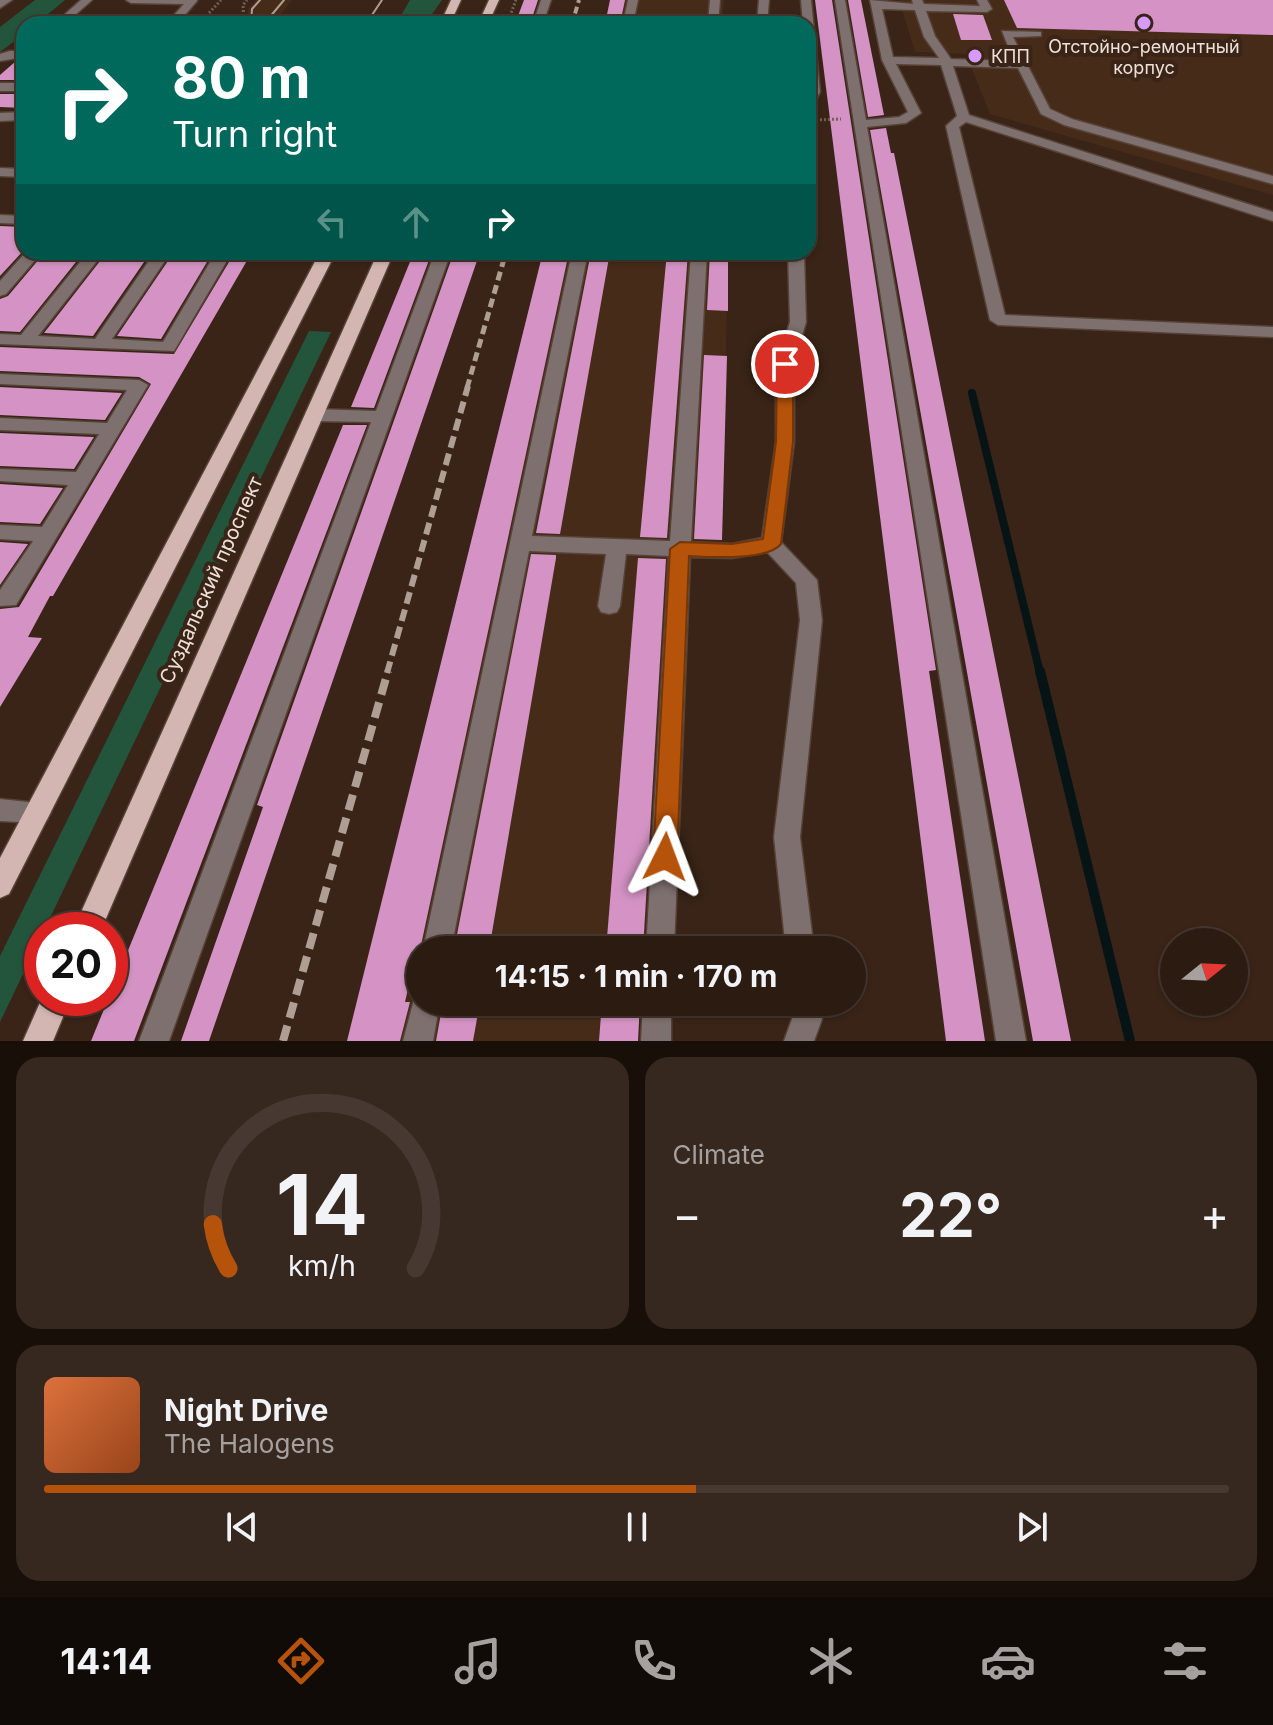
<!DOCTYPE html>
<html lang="en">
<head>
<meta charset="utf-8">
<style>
  :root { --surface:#2b1b11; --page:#37281f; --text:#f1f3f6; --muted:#a6a19f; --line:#473931; --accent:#b45309 }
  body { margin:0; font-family:Inter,sans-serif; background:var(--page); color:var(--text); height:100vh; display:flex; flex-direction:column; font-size:30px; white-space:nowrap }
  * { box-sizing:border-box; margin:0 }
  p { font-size:26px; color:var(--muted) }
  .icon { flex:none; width:44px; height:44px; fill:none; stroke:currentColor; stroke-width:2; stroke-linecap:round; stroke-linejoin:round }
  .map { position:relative; height:1041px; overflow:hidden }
  .side { display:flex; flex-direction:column; gap:16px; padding:16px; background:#180f09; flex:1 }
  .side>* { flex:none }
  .guide { position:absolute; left:16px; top:16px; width:800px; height:244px; border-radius:24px; box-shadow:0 2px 6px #0004,0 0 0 2px var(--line); background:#00695c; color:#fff; overflow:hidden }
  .needle { width:52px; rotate:72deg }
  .controls { position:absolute; left:1160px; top:928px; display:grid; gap:16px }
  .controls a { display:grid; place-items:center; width:88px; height:88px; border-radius:50%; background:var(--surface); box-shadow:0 2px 6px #0004,0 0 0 2px var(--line); font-size:40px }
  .speed { position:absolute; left:24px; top:912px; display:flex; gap:16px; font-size:40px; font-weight:700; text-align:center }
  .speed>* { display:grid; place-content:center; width:104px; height:104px; border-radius:50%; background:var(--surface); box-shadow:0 2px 6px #0004,0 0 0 2px var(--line); line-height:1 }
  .speed .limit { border:12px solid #d22; background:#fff; color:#111 }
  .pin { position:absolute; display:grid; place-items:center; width:68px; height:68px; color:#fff; margin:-34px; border:4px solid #fff; border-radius:50%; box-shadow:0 2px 8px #0007 }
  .me { position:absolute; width:88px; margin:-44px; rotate:3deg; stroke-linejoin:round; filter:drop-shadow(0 0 6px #0008) }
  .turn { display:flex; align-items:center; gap:28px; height:168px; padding:0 24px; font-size:36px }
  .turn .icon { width:104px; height:104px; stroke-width:2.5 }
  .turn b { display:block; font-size:56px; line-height:68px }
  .lanes { display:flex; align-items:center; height:76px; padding:0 24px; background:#0003; justify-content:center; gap:40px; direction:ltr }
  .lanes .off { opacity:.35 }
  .big { font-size:60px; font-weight:700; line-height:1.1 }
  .side .tile { flex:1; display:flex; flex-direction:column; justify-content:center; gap:12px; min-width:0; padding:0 28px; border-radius:24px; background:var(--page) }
  .side .dial { align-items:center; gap:0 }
  .dial svg { height:208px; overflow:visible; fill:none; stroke:var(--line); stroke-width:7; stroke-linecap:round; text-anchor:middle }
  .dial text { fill:var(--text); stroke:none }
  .song { display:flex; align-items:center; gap:24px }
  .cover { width:96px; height:96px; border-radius:12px; background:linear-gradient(135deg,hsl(20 70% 55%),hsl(20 70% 35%)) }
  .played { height:8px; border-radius:4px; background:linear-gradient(90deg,var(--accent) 55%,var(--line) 55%) }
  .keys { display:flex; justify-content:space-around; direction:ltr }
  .heat { display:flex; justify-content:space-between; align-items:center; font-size:44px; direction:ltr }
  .side .tiles { flex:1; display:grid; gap:16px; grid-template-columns:1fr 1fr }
  .tile:last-child { grid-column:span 2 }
  .trip { position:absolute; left:406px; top:936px; width:460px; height:80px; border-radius:40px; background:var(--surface); box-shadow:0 2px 6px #0004,0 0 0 2px var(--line); font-weight:700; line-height:80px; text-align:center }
  .tab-bar { display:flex; height:128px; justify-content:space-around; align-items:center; background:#110b07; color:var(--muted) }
  .tab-bar .icon { width:56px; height:56px }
  .tab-bar .selected { color:var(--accent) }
  .tab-bar b { font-size:36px; color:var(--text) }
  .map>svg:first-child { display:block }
</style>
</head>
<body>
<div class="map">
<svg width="1273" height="1041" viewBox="0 0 1273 1041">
  <rect width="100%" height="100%" fill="#392417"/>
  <g fill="#462b19">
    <polygon points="256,0 292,0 273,24 247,24 248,9"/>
    <polygon points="610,0 724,0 722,24 605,24"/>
    <polygon points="899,0 1273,0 1273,195 990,114 966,54 915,52"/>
    <polygon points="543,252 728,252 722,541 669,538 644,950 420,950 420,1002 640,1002 638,1041 348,1041"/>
  </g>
  <g fill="#23553d">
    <polygon points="35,0 65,0 36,24 24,24 24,34 0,52 0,27"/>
    <polygon points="410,0 442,0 425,24 396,24"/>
    <polygon points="309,331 331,332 0,1022 0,956"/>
  </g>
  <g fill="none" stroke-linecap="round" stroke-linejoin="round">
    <polyline stroke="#061416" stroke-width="8" points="972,393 1040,673"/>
    <polyline stroke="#061416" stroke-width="10" points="1040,671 1130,1041"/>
  </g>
  <g fill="#d493c4">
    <polygon points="524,0 538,0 530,24 515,24"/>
    <polygon points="610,0 625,0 620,24 605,24"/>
    <polygon points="815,0 832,0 936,670 929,671 985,1041 946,1041"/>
    <polygon points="848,0 861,0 884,115 868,117"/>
    <polygon points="1004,0 1273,0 1273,35 1017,28"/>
    <polygon points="953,14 983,15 992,40 961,40"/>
    <polygon points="24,60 24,80 0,80 0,75 16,61"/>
    <polygon points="0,94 24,94 24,108 0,107"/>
    <polygon points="886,128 891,153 894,153 1071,1041 1033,1041 870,130"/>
    <polygon points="0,226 24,227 24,250 0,276"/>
    <polygon points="45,252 84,252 20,332 0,331 0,299 8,296"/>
    <polygon points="107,252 151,252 93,336 44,333"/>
    <polygon points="174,252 213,252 161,339 117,336"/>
    <polygon points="235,252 252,252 53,596 50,596 28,637 42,638 0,707 0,609 19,607 151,384 139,377 0,371 0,347 174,354"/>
    <polygon points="414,252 432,252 374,408 351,407"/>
    <polygon points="454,252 480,252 209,1041 181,1041 263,807 257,805"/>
    <polygon points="543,252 569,252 420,950 417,950 405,1002 410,1002 400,1041 347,1041"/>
    <polygon points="591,252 610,252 560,534 536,533"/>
    <polygon points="667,252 688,252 667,538 640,537"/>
    <polygon points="710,252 728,252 728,311 707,310"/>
    <polygon points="704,355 727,356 722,540 694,539"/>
    <polygon points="0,387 122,393 105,420 0,415"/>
    <polygon points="343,425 367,425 134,1041 91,1041"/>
    <polygon points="0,433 94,437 74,469 0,466"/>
    <polygon points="0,484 63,488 40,524 0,522"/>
    <polygon points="0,542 28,544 0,585"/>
    <polygon points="531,554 556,555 556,558 489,950 454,950"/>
    <polygon points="638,558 666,559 643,950 606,950"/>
    <polygon points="443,1002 480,1002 473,1041 436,1041"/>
    <polygon points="602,1002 640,1002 638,1041 599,1041"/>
  </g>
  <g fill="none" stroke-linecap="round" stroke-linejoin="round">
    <defs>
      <g id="minor">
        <polygon points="0,0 12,0 0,8"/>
        <polygon points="81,0 92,0 65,24 54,24"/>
        <polygon points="126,0 197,0 197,1 177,24 166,24 184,4 131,3"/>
        <polygon points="541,0 551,0 543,24 533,24"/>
        <polygon points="628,0 638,0 633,24 623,24"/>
        <polygon points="710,0 720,0 718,24 708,24"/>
        <polygon points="759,0 769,0 767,24 757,24"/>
        <polygon points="801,0 811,0 820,92 812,107 808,108 808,24 803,24"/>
        <path d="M835,0H845L866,120L899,117L908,112L882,60L870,0L913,4L912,0H922L924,4L980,6L977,0H987L992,9L987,12L926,11L935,36L951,59L1014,61L1002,31L1041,32V36L1013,37L1050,109L1072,119L1273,176V184L1064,125L1041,114L1018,68L953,66L969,115L1273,212V221L966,122L959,127L1005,315L1273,327V337L998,325L990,320L946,126L957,116L941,65L896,64L921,113L906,123L867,127L1026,1041H996ZM882,9L915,10L924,37L939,58L893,57Z"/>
        <polygon points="10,51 24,51 24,57 0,61 0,54"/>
        <rect x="0" y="83" width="24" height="8"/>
        <polygon points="24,112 24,120 0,121 0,113"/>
        <polygon points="0,168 24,169 24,177 0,176"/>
        <polygon points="0,215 24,216 24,224 0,223"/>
        <polygon points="26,252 42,252 6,294 0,296 0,281"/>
        <polygon points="88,252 104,252 38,336 95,339 155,252 171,252 112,339 163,342 216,252 232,252 174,351 0,344 0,334 21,335"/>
        <polygon points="435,252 451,252 169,1041 139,1041 371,422 314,421 305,415 314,409 376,411"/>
        <polygon points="572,252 588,252 532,536 670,541 691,252 707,252 691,542 732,544 762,538 776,442 776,364 790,322 788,252 804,252 806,322 794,364 794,442 781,542 817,580 822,620 800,837 814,950 786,950 774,837 800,620 796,583 767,552 732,558 690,557 674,950 646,950 669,556 626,554 620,606 617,612 609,614 601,612 598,606 606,554 529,551 451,950 423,950"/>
        <polygon points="0,374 139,380 148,385 16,605 0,606 0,590 33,541 0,539 0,525 42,527 68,485 0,481 0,469 76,472 99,434 0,430 0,418 107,423 127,390 0,384"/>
        <polygon points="0,799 47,804 51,812 47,820 38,823 0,821"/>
        <polygon points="420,990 420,1002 440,1002 433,1041 403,1041 416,992"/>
        <polygon points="643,1002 671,1002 671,1041 641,1041"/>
        <polygon points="791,1002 819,1002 822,1019 814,1041 784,1041 792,1019"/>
      </g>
      <g id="major">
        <polygon points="451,0 461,0 450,24 440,24"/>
        <polygon points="489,0 499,0 488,24 478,24"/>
        <polygon points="320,252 336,252 9,894 0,898 0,858"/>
        <polygon points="378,252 394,252 101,930 73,930"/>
        <polygon points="42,998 71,998 53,1041 23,1041"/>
      </g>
    </defs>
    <use href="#minor" stroke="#564236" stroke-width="3"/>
    <use href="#major" stroke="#564236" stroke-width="3"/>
    <g stroke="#725f54" stroke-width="3" stroke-dasharray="2 2" stroke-linecap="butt">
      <polyline points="209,13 221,0"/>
      <polyline points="244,24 243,5 247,0"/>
      <polyline points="507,24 516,0"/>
      <polyline points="816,120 841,119"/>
    </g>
    <use href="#minor" fill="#7e706e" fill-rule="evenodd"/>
    <use href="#major" fill="#d3b6b2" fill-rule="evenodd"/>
    <g stroke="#af9e94" stroke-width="2">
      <polyline points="251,24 252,9 260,0"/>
      <polyline points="264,24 284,0"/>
      <polyline points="366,24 382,0"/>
    </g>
    <polyline stroke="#af9e94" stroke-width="4" stroke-dasharray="7 4" stroke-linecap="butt" points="572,24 579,0"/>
    <polyline stroke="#af9e94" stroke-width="5" stroke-dasharray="9 5" stroke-linecap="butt" points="467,388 506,252"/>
    <polyline stroke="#af9e94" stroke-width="6" stroke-dasharray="12 6" stroke-linecap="butt" points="387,673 468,386"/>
    <polyline stroke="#af9e94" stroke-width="8" stroke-dasharray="16 8" stroke-linecap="butt" points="283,1041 388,671"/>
  </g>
  <path fill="#b45309" stroke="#753606" stroke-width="2" d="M785,360L793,364V442L781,544C767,561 710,557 689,556L677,857L673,865L665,868L656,865L653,857L670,549L680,542L732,544L763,539L776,442L777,364Z"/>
  <g fill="#d69bfa" stroke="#392417" stroke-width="3">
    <circle cx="1144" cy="23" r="8"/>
    <circle cx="975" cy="56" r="8"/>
  </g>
  <g text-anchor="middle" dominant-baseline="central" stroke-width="8" stroke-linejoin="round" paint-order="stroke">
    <g font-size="18" fill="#eee0d7" stroke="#392417">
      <text x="1144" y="46">Отстойно-ремонтный<tspan x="1144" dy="21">корпус</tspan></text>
      <text x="991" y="56" text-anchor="start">КПП</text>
    </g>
    <g font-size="20" fill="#eee0d7" stroke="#392417">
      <text transform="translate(211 580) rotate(-66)">Суздальский проспект</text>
    </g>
  </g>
</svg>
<div class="controls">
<a><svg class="needle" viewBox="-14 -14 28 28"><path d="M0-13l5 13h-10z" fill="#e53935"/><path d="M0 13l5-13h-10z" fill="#a6a19f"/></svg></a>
</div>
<div class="speed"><div class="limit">20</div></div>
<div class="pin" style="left:785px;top:364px;background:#d93025"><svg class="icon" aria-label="arrive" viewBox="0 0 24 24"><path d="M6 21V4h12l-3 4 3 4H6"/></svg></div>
<svg class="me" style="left:665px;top:857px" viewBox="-20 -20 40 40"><path d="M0-17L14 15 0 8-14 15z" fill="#b45309" stroke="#fff" stroke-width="4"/></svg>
<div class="trip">14:15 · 1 min · 170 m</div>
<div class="guide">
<div class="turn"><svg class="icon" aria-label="right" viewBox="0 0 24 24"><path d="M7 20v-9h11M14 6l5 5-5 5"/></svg><div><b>80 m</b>Turn right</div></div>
<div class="lanes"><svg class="icon off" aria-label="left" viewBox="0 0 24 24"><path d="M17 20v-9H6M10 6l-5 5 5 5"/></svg><svg class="icon off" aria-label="ahead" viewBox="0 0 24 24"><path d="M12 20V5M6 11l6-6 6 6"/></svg><svg class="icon" aria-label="right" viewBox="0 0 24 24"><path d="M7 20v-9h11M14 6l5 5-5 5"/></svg></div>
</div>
</div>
<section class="side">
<div class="tiles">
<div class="tile dial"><svg viewBox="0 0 100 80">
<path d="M14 69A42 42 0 1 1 86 69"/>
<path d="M14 69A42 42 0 0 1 8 52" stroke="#b45309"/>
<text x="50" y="56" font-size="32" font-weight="700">14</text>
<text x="50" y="72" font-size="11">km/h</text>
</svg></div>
<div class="tile"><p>Climate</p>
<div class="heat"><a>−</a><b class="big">22°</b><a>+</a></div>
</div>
<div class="tile">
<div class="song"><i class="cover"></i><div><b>Night Drive</b><p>The Halogens</p></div></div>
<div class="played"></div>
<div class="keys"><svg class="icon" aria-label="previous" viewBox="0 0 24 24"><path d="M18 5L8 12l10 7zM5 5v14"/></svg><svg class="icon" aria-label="pause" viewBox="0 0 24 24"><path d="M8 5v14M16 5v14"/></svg><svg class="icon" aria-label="next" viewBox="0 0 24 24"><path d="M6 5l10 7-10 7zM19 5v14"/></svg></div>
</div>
</div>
</section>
<nav class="tab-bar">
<b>14:14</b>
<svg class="icon selected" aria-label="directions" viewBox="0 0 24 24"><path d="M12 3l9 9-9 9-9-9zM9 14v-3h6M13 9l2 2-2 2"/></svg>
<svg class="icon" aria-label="music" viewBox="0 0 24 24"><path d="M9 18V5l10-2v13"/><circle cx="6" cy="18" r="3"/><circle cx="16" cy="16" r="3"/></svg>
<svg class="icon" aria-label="phone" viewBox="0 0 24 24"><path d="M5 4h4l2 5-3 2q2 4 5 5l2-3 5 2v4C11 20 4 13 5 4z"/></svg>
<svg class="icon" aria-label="climate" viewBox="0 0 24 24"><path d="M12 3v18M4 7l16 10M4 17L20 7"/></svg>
<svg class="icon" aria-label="car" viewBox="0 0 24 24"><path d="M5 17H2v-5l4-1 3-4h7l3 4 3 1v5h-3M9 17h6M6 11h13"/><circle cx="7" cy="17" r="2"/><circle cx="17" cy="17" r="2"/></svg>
<svg class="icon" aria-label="filters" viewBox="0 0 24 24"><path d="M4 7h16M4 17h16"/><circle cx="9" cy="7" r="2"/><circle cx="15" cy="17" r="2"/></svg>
</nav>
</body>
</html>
